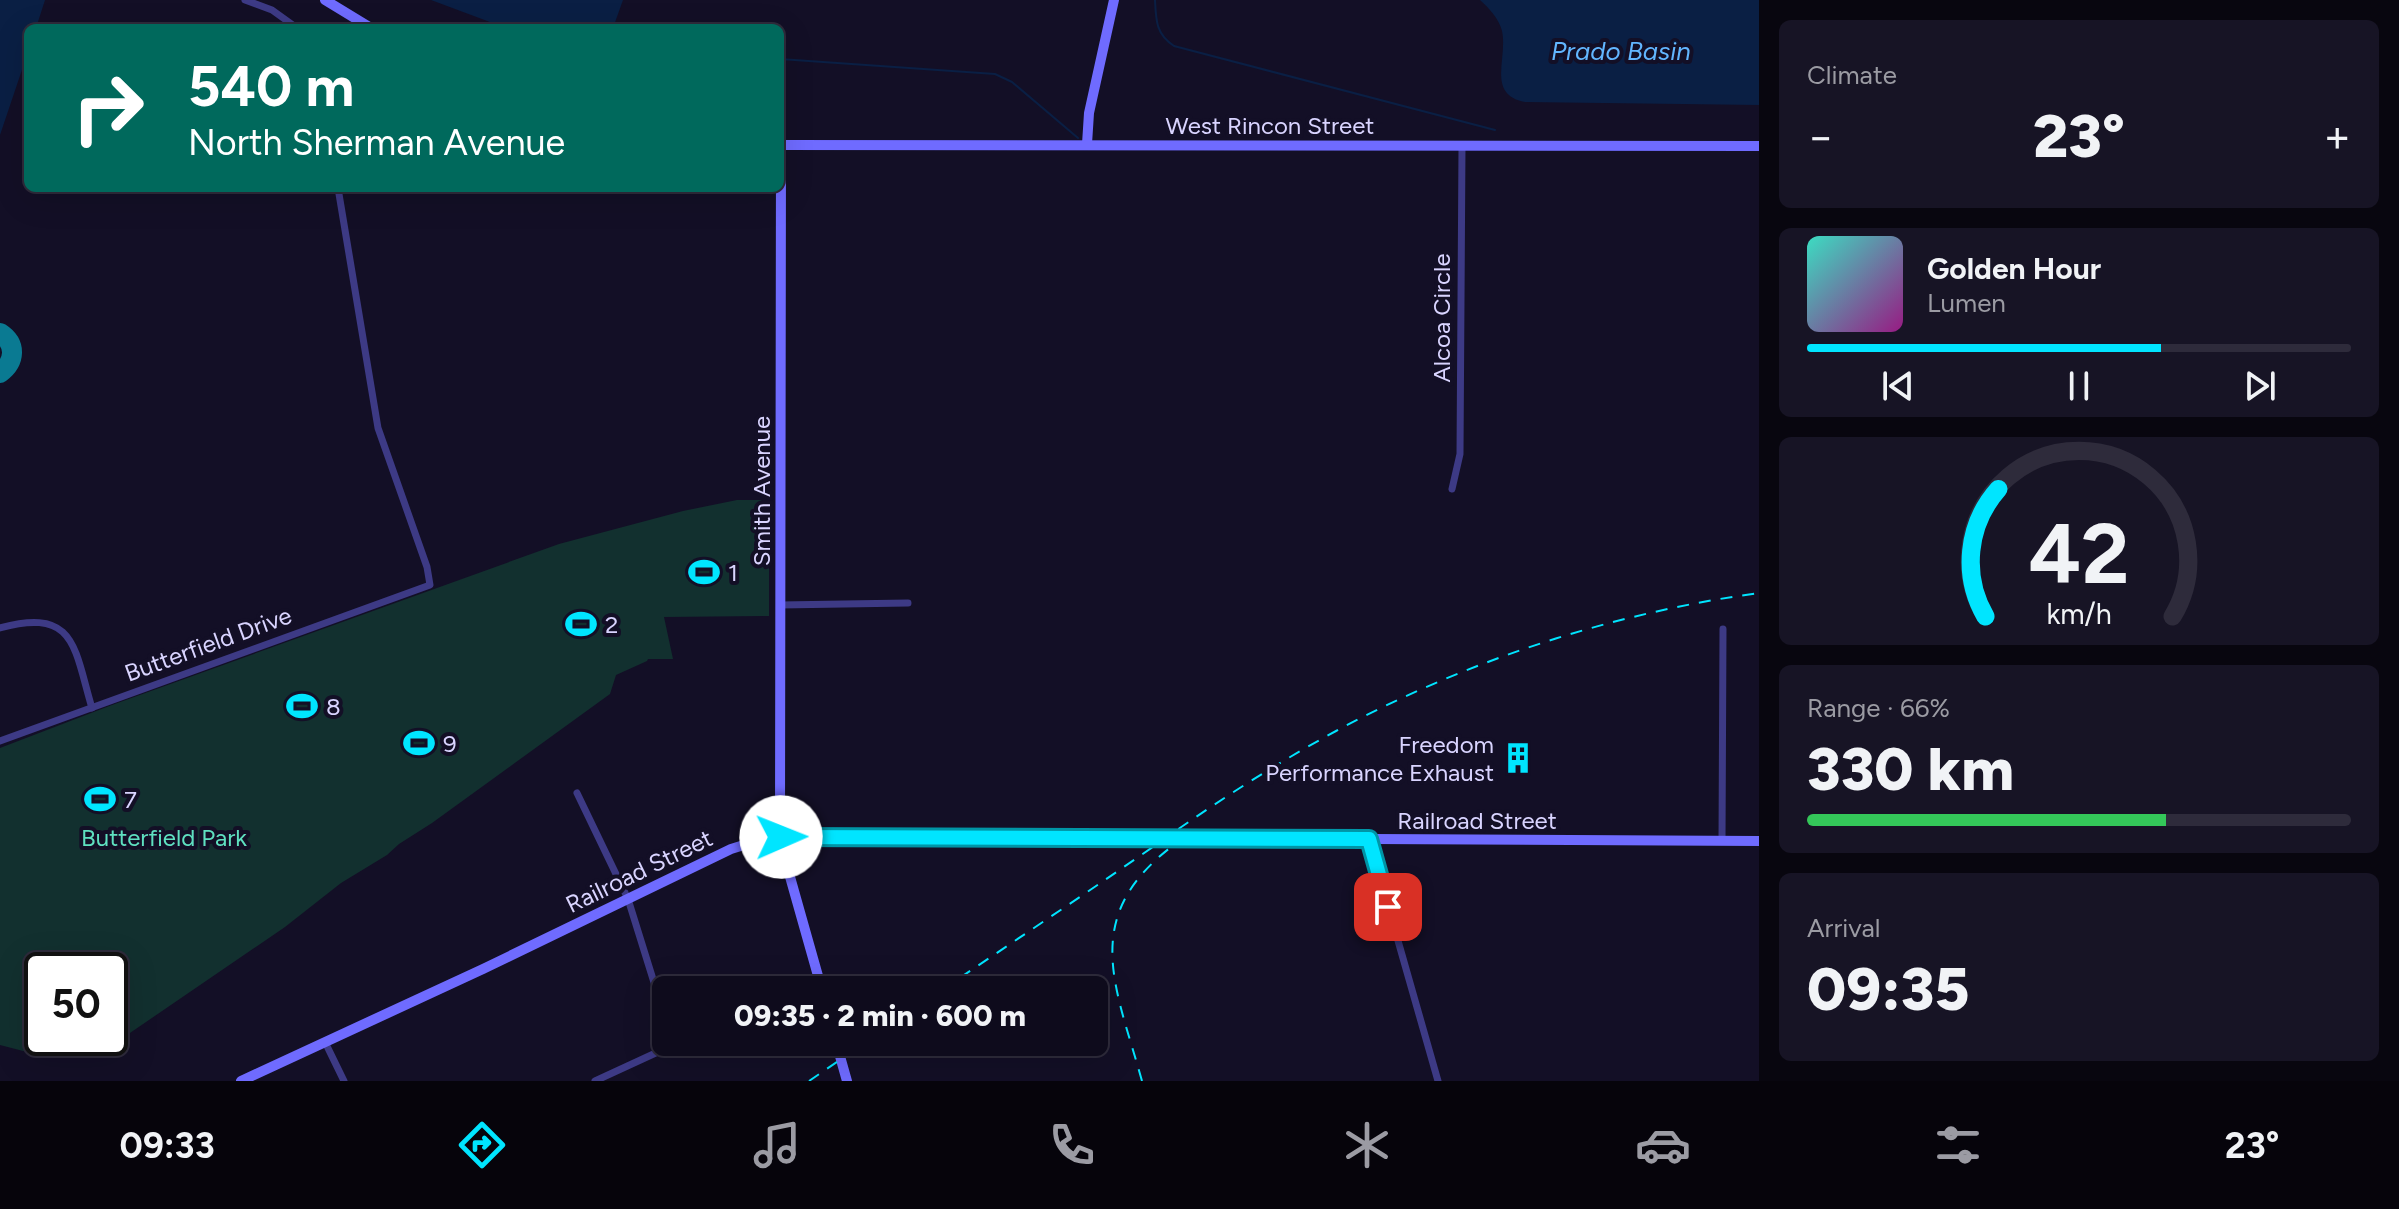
<!DOCTYPE html>
<html lang="en">
<head>
<meta charset="utf-8">
<style>
  :root { --surface:#0e0b1c; --page:#171425; --text:#f1f3f6; --muted:#9b9ba3; --line:#2e2b3b; --accent:#00e5ff }
  body { margin:0; font-family:Figtree,sans-serif; background:var(--page); color:var(--text); height:100vh; display:flex; flex-direction:column; font-size:30px; white-space:nowrap }
  * { box-sizing:border-box; margin:0 }
  p { font-size:26px; color:var(--muted) }
  .icon { flex:none; width:44px; height:44px; fill:none; stroke:currentColor; stroke-width:2; stroke-linecap:round; stroke-linejoin:round }
  .map { position:relative; flex:1; overflow:hidden }
  .drawer { display:flex; flex-direction:column; gap:20px; padding:20px; background:#08060f; width:640px }
  .drawer>* { flex:none }
  .hud { position:absolute; left:24px; top:24px; width:760px; height:168px; border-radius:12px; box-shadow:0 8px 32px #0002,0 0 0 2px var(--line); background:#00695c; color:#fff; overflow:hidden }
  .speed { position:absolute; left:24px; top:952px; display:flex; gap:16px; font-size:40px; font-weight:700; text-align:center }
  .speed>* { display:grid; place-content:center; width:104px; height:104px; border-radius:50%; background:var(--surface); box-shadow:0 8px 32px #0002,0 0 0 2px var(--line); line-height:1 }
  .speed .limit { border:4px solid #111; border-radius:12px; background:#fff; color:#111 }
  .pin { position:absolute; display:grid; place-items:center; width:68px; height:68px; color:#fff; margin:-34px; border-radius:16px; box-shadow:0 4px 12px #0006 }
  .me { position:absolute; width:88px; margin:-44px; rotate:89deg; stroke-linejoin:round; filter:drop-shadow(0 0 6px #0008) }
  .turn { display:flex; align-items:center; gap:28px; height:168px; padding:0 32px; font-size:36px }
  .turn .icon { width:104px; height:104px; stroke-width:2.5 }
  .turn b { display:block; font-size:56px; line-height:68px }
  .big { font-size:60px; font-weight:800; line-height:1.1 }
  .drawer .tile { flex:1; display:flex; flex-direction:column; justify-content:center; gap:12px; min-width:0; padding:0 28px; border-radius:12px; background:var(--page) }
  .drawer .dial { align-items:center; gap:0 }
  .dial svg { height:208px; overflow:visible; fill:none; stroke:var(--line); stroke-width:7; stroke-linecap:round; text-anchor:middle }
  .dial text { fill:var(--text); stroke:none }
  .song { display:flex; align-items:center; gap:24px }
  .cover { width:96px; height:96px; border-radius:12px; background:linear-gradient(135deg,hsl(170 70% 55%),hsl(310 70% 35%)) }
  .played { height:8px; border-radius:4px; background:linear-gradient(90deg,var(--accent) 65%,var(--line) 65%) }
  .keys { display:flex; justify-content:space-around; direction:ltr }
  .heat { display:flex; justify-content:space-between; align-items:center; font-size:44px; direction:ltr }
  .charge { height:12px; border-radius:6px; background:linear-gradient(90deg,#34c759 66%,var(--line) 0) }
  .trip { position:absolute; left:652px; top:976px; width:456px; height:80px; border-radius:12px; background:var(--surface); box-shadow:0 8px 32px #0002,0 0 0 2px var(--line); font-weight:800; line-height:80px; text-align:center }
  .dock { display:flex; height:128px; justify-content:space-around; align-items:center; background:#06040b; color:var(--muted) }
  .dock .icon { width:56px; height:56px }
  .dock .selected { color:var(--accent) }
  .dock b { font-size:36px; color:var(--text) }
  main { display:flex; flex:1; min-height:0 }
  .map>svg:first-child { display:block }
</style>
</head>
<body>
<main>
<div class="map">
<svg width="1759" height="1081" viewBox="0 0 1759 1081">
  <rect width="100%" height="100%" fill="#130f26"/>
  <path fill="#12302f" fill-rule="evenodd" d="M737,500H761L769,509V616L664,617L673,659H648L647,661L616,675L610,694L432,823L399,844L387,855L341,883L285,927L127,1035L27,1052L0,1045V748L112,705L559,544L683,511ZM42,970H110V1038H42Z"/>
  <g fill="#0a1f44">
    <polygon points="0,0 45,0 36,28 28,28 28,52 0,135"/>
    <polygon points="431,0 623,0 613,28 506,28"/>
    <path d="M1480,0H1759V105L1525,102C1486,94 1508,59 1502,31C1499,19 1489,8 1480,0Z"/>
  </g>
  <g fill="none" stroke-linecap="round" stroke-linejoin="round">
    <g stroke="#0a1f44" stroke-width="2">
      <path d="M1155,0C1156,21 1156,34 1174,46L1495,130"/>
      <polyline points="780,59 995,74 1012,82 1078,138"/>
    </g>
    <path stroke="#0a7a92" stroke-width="20" d="M0,333C17,344 15,362 0,373"/>
    <g stroke="#3d3a85" stroke-width="7">
      <polyline points="245,0 272,10 297,28"/>
      <polyline points="1452,489 1460,454 1462,146"/>
      <polyline points="780,605 908,603"/>
      <path d="M0,628C76,607 74,648 92,708"/>
      <polyline points="0,741 430,585 427,567 378,428 338,188"/>
      <polyline points="577,793 628,899 666,1021"/>
      <polyline points="1369,839 1438,1081"/>
      <polyline points="1722,841 1723,629"/>
      <polyline points="325,1042 344,1081"/>
      <polyline points="595,1081 673,1045 672,1042"/>
    </g>
    <g stroke="#6f6bff" stroke-width="10">
      <polyline points="325,0 371,28"/>
      <polyline points="1087,144 1089,113 1114,0"/>
      <polyline points="780,145 1759,146"/>
      <polyline points="781,145 780,823 783,852 822,990"/>
      <polyline points="836,1042 847,1081"/>
      <polyline points="241,1081 483,969 731,849 763,839 798,836 1759,841"/>
    </g>
    <g stroke="#00e5ff" stroke-width="2" stroke-dasharray="12 10" stroke-linecap="butt">
      <path d="M942,990C1017,939 1093,889 1167,837C1221,799 1277,763 1336,731C1466,661 1612,613 1759,593"/>
      <polyline points="809,1081 866,1042"/>
      <path d="M1142,1081C1115,984 1079,916 1175,844"/>
    </g>
  </g>
  <g fill="none" stroke-linecap="round" stroke-linejoin="round">
    <defs>
      <polyline id="route" points="781,837 1369,839 1388,907"/>
    </defs>
    <use href="#route" stroke="#0095a6" stroke-width="20"/>
    <use href="#route" stroke="#00e5ff" stroke-width="14"/>
  </g>
  <defs>
    <symbol id="stadium-bare" viewBox="-9 -9 18 18"><path d="M0-5a6.5 5 0 1 0 0 10a6.5 5 0 1 0 0-10ZM-3.5-1.8h7v3.6h-7Z" fill="#00e5ff" stroke="#130f26" stroke-width="2.5" paint-order="stroke"/></symbol>
    <symbol id="building-bare" viewBox="-9 -9 18 18"><path d="M-4-6H4V6H1V3H-1V6H-4ZM-2.5-4.3h1.7v1.8h-1.7ZM.8-4.3h1.7v1.8H.8ZM-2.5-1h1.7V.8h-1.7ZM.8-1h1.7V.8H.8Z" fill="#00e5ff" stroke="#130f26" stroke-width="2.5" paint-order="stroke"/></symbol>
  </defs>
  <g fill-rule="evenodd">
    <use href="#stadium-bare" x="682" y="550" width="44" height="44"/>
    <use href="#stadium-bare" x="559" y="602" width="44" height="44"/>
    <use href="#stadium-bare" x="280" y="684" width="44" height="44"/>
    <use href="#stadium-bare" x="397" y="721" width="44" height="44"/>
    <use href="#building-bare" x="1496" y="736" width="44" height="44"/>
    <use href="#stadium-bare" x="78" y="777" width="44" height="44"/>
  </g>
  <g text-anchor="middle" dominant-baseline="central" stroke-width="8" stroke-linejoin="round" paint-order="stroke">
    <g font-size="24" fill="#d9d4ff" stroke="#130f26">
      <text x="1270" y="125">West Rincon Street</text>
      <text transform="translate(1441 318) rotate(-90)">Alcoa Circle</text>
      <text transform="translate(761 491) rotate(-90)">Smith Avenue</text>
      <text transform="translate(208 644) rotate(-20)">Butterfield Drive</text>
      <text x="1477" y="820">Railroad Street</text>
      <text transform="translate(639 871) rotate(-26)">Railroad Street</text>
    </g>
    <g font-size="24" fill="#d9d4ff" stroke="#130f26" text-anchor="start">
      <text x="728" y="572">1</text>
      <text x="605" y="624">2</text>
      <text x="326" y="706">8</text>
      <text x="443" y="743">9</text>
      <text x="1494" y="744" text-anchor="end">Freedom<tspan x="1494" dy="28">Performance Exhaust</tspan></text>
      <text x="124" y="799">7</text>
    </g>
    <g font-size="24" fill="#5fe0c0" stroke="#130f26">
      <text x="164" y="837">Butterfield Park</text>
    </g>
    <g font-size="26" font-style="italic" fill="#62b6ff" stroke="#130f26">
      <text x="1621" y="51">Prado Basin</text>
    </g>
  </g>
</svg>
<div class="speed"><div class="limit">50</div></div>
<div class="pin" style="left:1388px;top:907px;background:#d93025"><svg class="icon" aria-label="arrive" viewBox="0 0 24 24"><path d="M6 21V4h12l-3 4 3 4H6"/></svg></div>
<svg class="me" style="left:781px;top:837px" viewBox="-20 -20 40 40"><circle r="19" fill="#fff"/><path d="M0-13L10 11 0 6-10 11z" fill="#00e5ff"/></svg>
<div class="trip">09:35 · 2 min · 600 m</div>
<div class="hud">
<div class="turn"><svg class="icon" aria-label="right" viewBox="0 0 24 24"><path d="M7 20v-9h11M14 6l5 5-5 5"/></svg><div><b>540 m</b>North Sherman Avenue</div></div>
</div>
</div>
<section class="drawer">
<div class="tile"><p>Climate</p>
<div class="heat"><a>−</a><b class="big">23°</b><a>+</a></div>
</div>
<div class="tile">
<div class="song"><i class="cover"></i><div><b>Golden Hour</b><p>Lumen</p></div></div>
<div class="played"></div>
<div class="keys"><svg class="icon" aria-label="previous" viewBox="0 0 24 24"><path d="M18 5L8 12l10 7zM5 5v14"/></svg><svg class="icon" aria-label="pause" viewBox="0 0 24 24"><path d="M8 5v14M16 5v14"/></svg><svg class="icon" aria-label="next" viewBox="0 0 24 24"><path d="M6 5l10 7-10 7zM19 5v14"/></svg></div>
</div>
<div class="tile dial"><svg viewBox="0 0 100 80">
<path d="M14 69A42 42 0 1 1 86 69"/>
<path d="M14 69A42 42 0 0 1 19 20" stroke="#00e5ff"/>
<text x="50" y="56" font-size="32" font-weight="700">42</text>
<text x="50" y="72" font-size="11">km/h</text>
</svg></div>
<div class="tile"><p>Range · 66%</p><b class="big">330 km</b><div class="charge"></div></div>
<div class="tile"><p>Arrival</p><b class="big">09:35</b></div>
</section>
</main>
<nav class="dock">
<b>09:33</b>
<svg class="icon selected" aria-label="directions" viewBox="0 0 24 24"><path d="M12 3l9 9-9 9-9-9zM9 14v-3h6M13 9l2 2-2 2"/></svg>
<svg class="icon" aria-label="music" viewBox="0 0 24 24"><path d="M9 18V5l10-2v13"/><circle cx="6" cy="18" r="3"/><circle cx="16" cy="16" r="3"/></svg>
<svg class="icon" aria-label="phone" viewBox="0 0 24 24"><path d="M5 4h4l2 5-3 2q2 4 5 5l2-3 5 2v4C11 20 4 13 5 4z"/></svg>
<svg class="icon" aria-label="climate" viewBox="0 0 24 24"><path d="M12 3v18M4 7l16 10M4 17L20 7"/></svg>
<svg class="icon" aria-label="car" viewBox="0 0 24 24"><path d="M5 17H2v-5l4-1 3-4h7l3 4 3 1v5h-3M9 17h6M6 11h13"/><circle cx="7" cy="17" r="2"/><circle cx="17" cy="17" r="2"/></svg>
<svg class="icon" aria-label="filters" viewBox="0 0 24 24"><path d="M4 7h16M4 17h16"/><circle cx="9" cy="7" r="2"/><circle cx="15" cy="17" r="2"/></svg>
<b>23°</b>
</nav>
</body>
</html>
